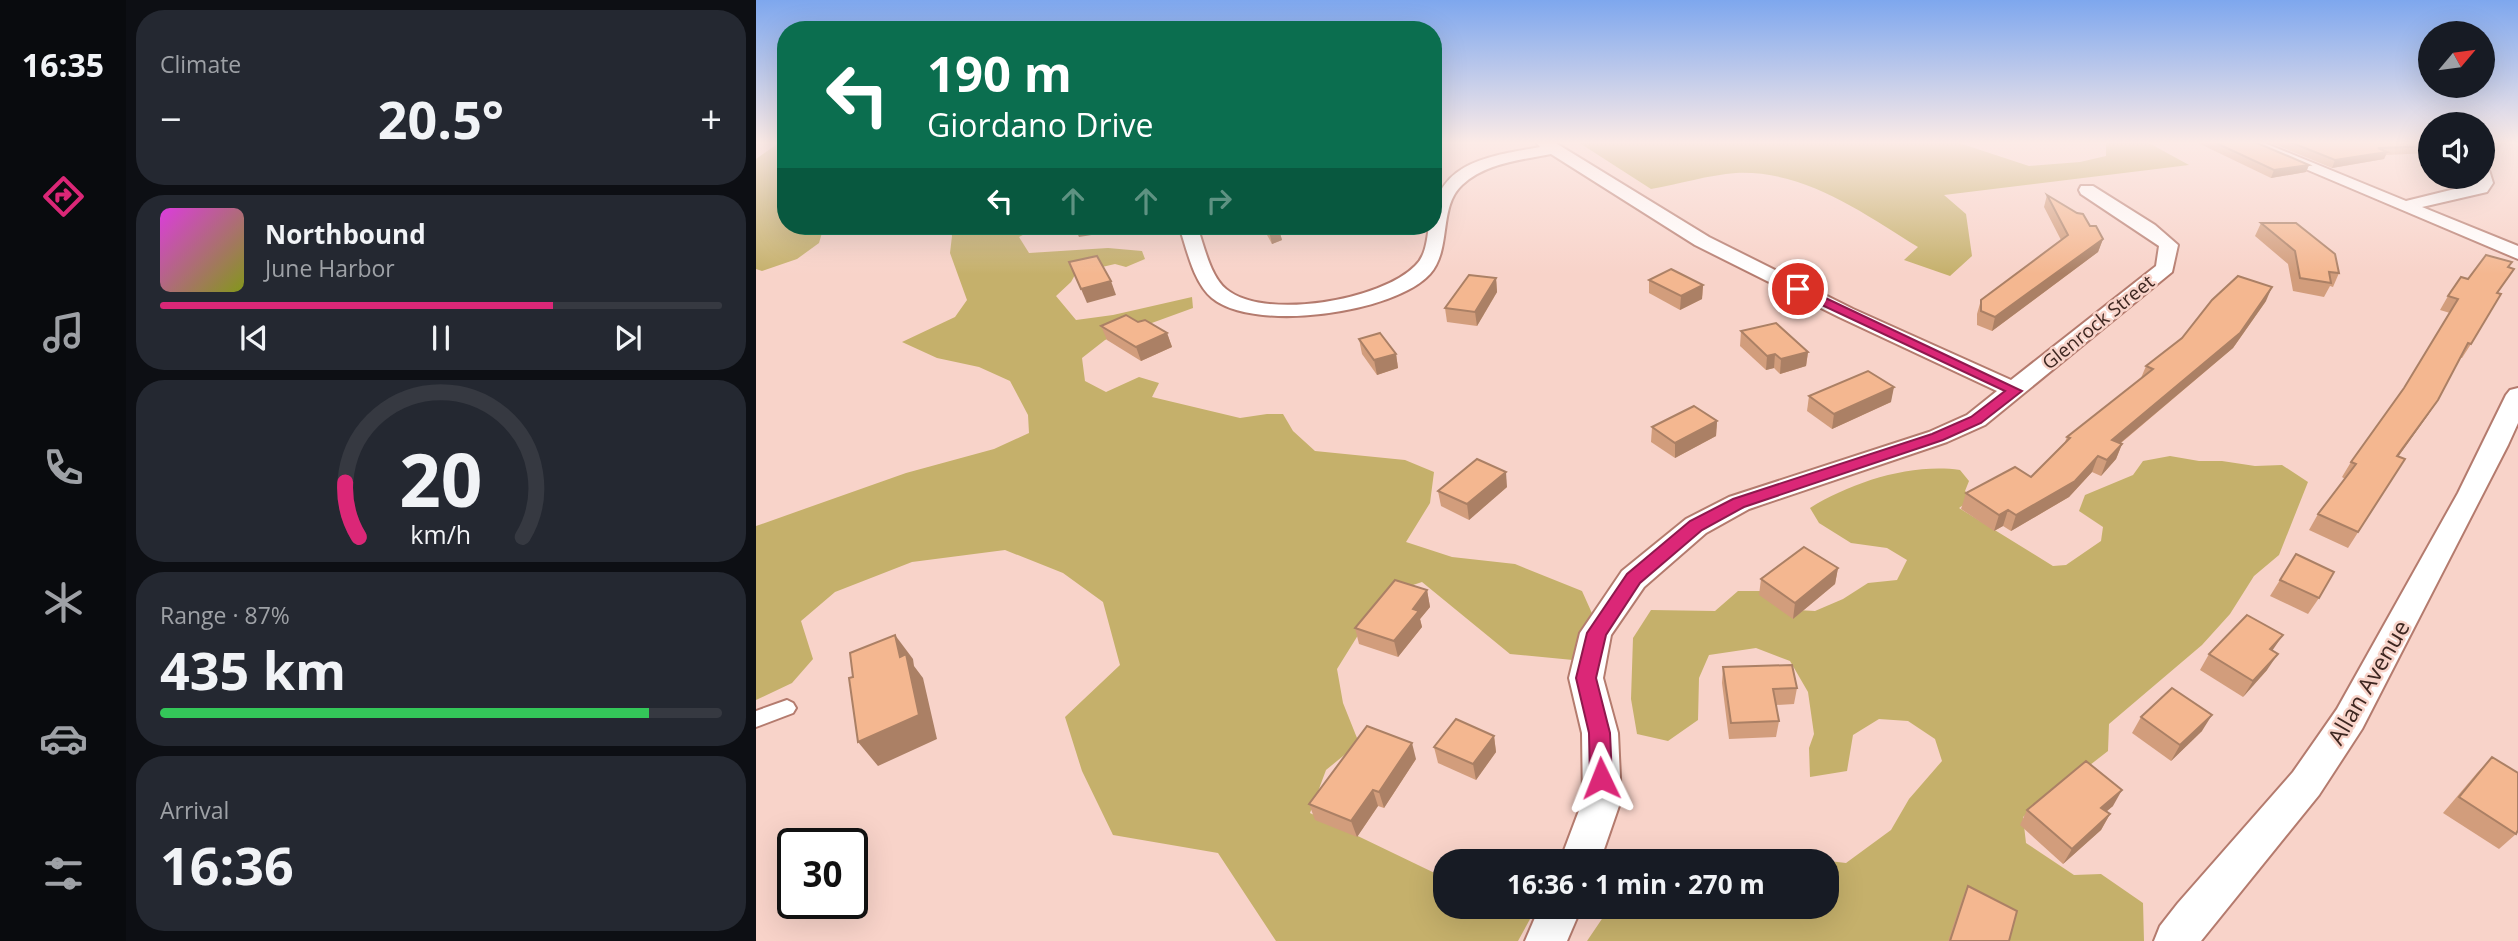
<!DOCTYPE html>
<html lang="en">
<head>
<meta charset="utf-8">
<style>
  :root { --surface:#171b24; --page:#242831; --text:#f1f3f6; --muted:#9ea1a6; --line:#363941; --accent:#db2777 }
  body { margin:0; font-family:"Open Sans",sans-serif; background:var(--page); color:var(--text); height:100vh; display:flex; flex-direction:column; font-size:26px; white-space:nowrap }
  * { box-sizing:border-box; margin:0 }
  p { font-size:23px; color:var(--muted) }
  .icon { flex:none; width:38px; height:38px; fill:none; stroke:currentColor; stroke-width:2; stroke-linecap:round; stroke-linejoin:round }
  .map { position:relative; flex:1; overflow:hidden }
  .sheet { display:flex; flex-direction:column; gap:10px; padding:10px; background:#0d0f14; width:630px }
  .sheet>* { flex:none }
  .hud { position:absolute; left:21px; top:21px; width:665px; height:214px; border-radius:28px; box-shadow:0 7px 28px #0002; background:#0b6e4f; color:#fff; overflow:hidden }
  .needle { width:46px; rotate:61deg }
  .controls { position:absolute; left:1662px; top:21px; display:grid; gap:14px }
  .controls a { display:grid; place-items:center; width:77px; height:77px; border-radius:50%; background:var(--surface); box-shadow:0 7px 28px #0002; font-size:35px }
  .speed { position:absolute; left:21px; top:828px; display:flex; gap:14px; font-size:35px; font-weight:700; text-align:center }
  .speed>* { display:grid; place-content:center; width:91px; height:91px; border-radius:50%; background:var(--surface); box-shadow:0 7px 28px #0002; line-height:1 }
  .speed .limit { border:4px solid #111; border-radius:10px; background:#fff; color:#111 }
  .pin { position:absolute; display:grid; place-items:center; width:60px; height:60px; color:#fff; margin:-30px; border:4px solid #fff; border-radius:50%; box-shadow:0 2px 7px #0007 }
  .me { position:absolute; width:77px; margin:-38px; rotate:358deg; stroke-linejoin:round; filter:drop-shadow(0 0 5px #0008) }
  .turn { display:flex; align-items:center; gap:24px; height:147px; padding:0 35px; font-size:32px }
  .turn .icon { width:91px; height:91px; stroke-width:2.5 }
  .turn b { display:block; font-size:49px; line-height:60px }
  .lanes { display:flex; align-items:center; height:66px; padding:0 35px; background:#0003; justify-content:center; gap:35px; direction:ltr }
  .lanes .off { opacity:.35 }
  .big { font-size:52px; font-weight:700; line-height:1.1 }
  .sheet .tile { flex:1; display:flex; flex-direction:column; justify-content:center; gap:10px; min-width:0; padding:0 24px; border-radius:28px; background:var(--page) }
  .sheet .dial { align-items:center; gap:0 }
  .dial svg { height:182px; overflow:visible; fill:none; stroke:var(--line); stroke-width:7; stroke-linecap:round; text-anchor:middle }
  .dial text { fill:var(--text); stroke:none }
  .song { display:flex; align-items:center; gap:21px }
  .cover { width:84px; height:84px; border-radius:10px; background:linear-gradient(135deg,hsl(300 70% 55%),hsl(70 70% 35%)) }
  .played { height:7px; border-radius:4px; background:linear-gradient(90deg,var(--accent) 70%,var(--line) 70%) }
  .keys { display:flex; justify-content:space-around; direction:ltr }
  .heat { display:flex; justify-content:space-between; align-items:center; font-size:38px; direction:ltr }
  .charge { height:10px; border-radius:5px; background:linear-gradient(90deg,#34c759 87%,var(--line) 0) }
  .trip { position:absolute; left:677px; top:849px; width:406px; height:70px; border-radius:28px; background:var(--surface); box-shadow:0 7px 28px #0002; font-weight:700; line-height:70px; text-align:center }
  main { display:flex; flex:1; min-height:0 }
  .dock { display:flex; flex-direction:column; width:126px; justify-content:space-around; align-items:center; background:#090b0e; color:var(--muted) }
  .dock .icon { width:49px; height:49px }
  .dock .current { color:var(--accent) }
  .dock b { font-size:32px; color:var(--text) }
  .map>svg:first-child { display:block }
</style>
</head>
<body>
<main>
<nav class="dock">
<b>16:35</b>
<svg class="icon current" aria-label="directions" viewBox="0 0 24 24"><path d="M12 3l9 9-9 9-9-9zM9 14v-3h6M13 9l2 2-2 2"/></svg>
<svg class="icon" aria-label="music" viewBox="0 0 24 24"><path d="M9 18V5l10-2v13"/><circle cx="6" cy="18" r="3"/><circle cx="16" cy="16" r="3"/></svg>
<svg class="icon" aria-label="phone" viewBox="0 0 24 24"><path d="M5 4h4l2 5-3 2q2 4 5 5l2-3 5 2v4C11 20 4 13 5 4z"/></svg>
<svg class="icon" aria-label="climate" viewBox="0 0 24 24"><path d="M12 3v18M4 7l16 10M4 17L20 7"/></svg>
<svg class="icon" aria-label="car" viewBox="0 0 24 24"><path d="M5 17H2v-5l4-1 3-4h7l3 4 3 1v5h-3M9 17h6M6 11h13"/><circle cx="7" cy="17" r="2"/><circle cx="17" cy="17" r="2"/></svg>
<svg class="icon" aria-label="filters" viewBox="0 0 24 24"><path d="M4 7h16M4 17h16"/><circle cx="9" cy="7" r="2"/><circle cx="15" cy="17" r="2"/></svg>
</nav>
<section class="sheet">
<div class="tile"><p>Climate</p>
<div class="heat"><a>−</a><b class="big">20.5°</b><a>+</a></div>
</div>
<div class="tile">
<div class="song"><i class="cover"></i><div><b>Northbound</b><p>June Harbor</p></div></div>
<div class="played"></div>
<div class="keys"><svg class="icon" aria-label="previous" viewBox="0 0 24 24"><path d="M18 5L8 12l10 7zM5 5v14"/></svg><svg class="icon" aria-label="pause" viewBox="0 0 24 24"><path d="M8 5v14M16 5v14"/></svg><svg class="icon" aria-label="next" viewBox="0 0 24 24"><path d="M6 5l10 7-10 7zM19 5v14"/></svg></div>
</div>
<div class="tile dial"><svg viewBox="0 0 100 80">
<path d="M14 69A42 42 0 1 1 86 69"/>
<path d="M14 69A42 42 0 0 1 8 45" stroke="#db2777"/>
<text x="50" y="56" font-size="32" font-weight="700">20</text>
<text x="50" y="72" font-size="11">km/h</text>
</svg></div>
<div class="tile"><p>Range · 87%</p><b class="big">435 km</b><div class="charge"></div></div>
<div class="tile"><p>Arrival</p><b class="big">16:36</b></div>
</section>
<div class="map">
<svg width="1762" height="941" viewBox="0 0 1762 941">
  <rect width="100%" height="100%" fill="#f8d3c9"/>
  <g fill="#c5b06b">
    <polygon points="24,142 30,142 30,226 68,226 63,243 41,259 6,271 0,269 0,159"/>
    <path d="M822,142H1200L1273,166L1324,162L1350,156V142H1391L1433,165L1188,195L1210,214L1216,256L1194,276L1148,260L1162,247C1107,213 1049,170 980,173C953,175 923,184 895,189Z"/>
    <polygon points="194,226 309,226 284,226 263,237 273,253 352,248 386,251 389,259 370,267 359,264 320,273 315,282 300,296 320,320 357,315 436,297 437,308 349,340 326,358 329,381 350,392 383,377 403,383 396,397 484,418 511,414 527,414 537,431 559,451 649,460 678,472 674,503 650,542 696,557 759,564 826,591 839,620 817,660 754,654 666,582 627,595 581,669 587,703 603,743 570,770 554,813 689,878 690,906 769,906 779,910 762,941 520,941 462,853 357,835 326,771 309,717 364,665 347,602 307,573 249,550 156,562 79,592 45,621 57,659 36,683 0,700 0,526 150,473 238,449 273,433 272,415 254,381 223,367 181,358 146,342 199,317 211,300 194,253 196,236"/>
    <path d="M1414,456L1443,461H1466L1499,466L1526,465L1552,482L1523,555L1498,576L1474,614L1446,645L1353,724L1352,751L1267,817L1270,843L1318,875L1345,874L1387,903L1388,941H831L854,907L1071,906V861H875L878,854L939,860L1004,853L1090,863L1135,830L1153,799L1186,761L1179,739L1152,721L1123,719L1097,735L1091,771L1054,777L1053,748L1058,734L1052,692L1034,661L1000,648L953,655L943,678L942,720L912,741L881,734L875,699L877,638L895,610L959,611L982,591H1004L1041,610L1059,611L1087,599L1112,583L1141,580L1151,560L1131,548L1095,543L1063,523L1054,508C1096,482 1155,463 1204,470L1213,481L1209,491L1217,498L1203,508L1297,566L1310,565L1345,541L1347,527L1323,511L1329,495L1377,475L1387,461Z"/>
  </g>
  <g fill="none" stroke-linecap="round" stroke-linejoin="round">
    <defs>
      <polygon id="service" points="31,700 37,703 40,708 37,713 0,727 0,711"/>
      <g id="minor">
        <path d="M780,142H798L953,237L1097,309L1255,380L1400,266L1403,246L1325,194L1323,190L1325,186H1337L1399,225L1422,245L1416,272L1229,425L1191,442L993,509L950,533L888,587L855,635L847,678L862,733L865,800L844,861H804L827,800L826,733L813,678L824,633L866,571L930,519L973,497L1173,432L1211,415L1241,391L1083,317L939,245L795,154C765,160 730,163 706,185C682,207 696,249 674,274C639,313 498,333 456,298C437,282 431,249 423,226H441C448,245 454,276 470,289C508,321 626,300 659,266C670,256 671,239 673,226H677C677,162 733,156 784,147Z"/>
        <polygon points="1486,142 1506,142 1650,201 1719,184 1720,177 1727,177 1727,168 1733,170 1737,183 1731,192 1666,207 1762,246 1762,259"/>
        <polygon points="1762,388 1762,423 1752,445 1606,729 1563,795 1445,941 1398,941 1404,926 1422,903 1537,772 1581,709 1702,493 1750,395 1754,390"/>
        <polygon points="784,906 826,906 811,941 769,941"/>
      </g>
    </defs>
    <use href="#service" stroke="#b47b6e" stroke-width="4"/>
    <use href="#minor" stroke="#b47b6e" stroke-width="4"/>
    <use href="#service" fill="#fff" fill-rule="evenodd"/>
    <use href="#minor" fill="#fff" fill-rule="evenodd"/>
  </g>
  <g fill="#d29d7c">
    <polygon points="1440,142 1499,142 1553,165 1550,172 1515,178"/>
    <polygon points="1513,142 1675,142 1675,153 1630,155 1628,159 1576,168"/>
    <polygon points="1727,142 1747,143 1743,150 1727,151"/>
    <polygon points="1291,195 1334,226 1347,239 1342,252 1236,331 1221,325 1221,314 1225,300 1305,240 1288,207"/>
    <polygon points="1505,223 1583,273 1577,287 1574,286 1568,297 1537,291 1532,264 1499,236"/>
    <polygon points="506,226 522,226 526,240 516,244"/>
    <polygon points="1752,267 1742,293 1715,344 1706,358 1704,358 1672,415 1642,457 1649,459 1592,548 1553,530 1562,514 1589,479 1586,477 1595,462 1648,388 1694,313 1684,310 1692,296 1712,279"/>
    <polygon points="740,278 741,292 721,326 691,322 689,308"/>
    <polygon points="893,280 947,285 946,299 924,310 893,293"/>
    <polygon points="1510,301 1477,348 1365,443 1366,444 1360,459 1345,476 1336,472 1313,497 1255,531 1247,526 1238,531 1205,509 1210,493 1275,477 1309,442 1311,437 1385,378 1390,366"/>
    <polygon points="382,322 411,333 416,347 385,361 351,340 345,326"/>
    <polygon points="985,331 1052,352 1050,366 1024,374 1018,368 1010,370 984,346"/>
    <polygon points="603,339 640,354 642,368 621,375 606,354"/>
    <polygon points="1053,396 1135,402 1076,429 1051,411"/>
    <polygon points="961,421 960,436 919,458 895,442 896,427"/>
    <polygon points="751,487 713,520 685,506 682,491"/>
    <polygon points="1540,554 1563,598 1552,614 1514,596"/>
    <polygon points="1082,568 1079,584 1037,619 1003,595 1005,579"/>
    <polygon points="671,590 674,607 664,619 666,627 642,657 603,644 599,628"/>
    <polygon points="1516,651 1511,670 1487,697 1444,670 1453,654"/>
    <polygon points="967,667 1041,688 1038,704 1020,705 1023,721 1020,737 973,739 966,683"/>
    <polygon points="1385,717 1446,731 1415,761 1376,733"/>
    <polygon points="738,736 740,752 720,780 682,763 678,747"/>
    <polygon points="1736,757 1760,834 1743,849 1687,813 1721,773"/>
    <polygon points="660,759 628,808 622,806 601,837 559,820 553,804"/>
    <polygon points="1357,806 1350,811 1354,814 1345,830 1307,864 1264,825 1271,810"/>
    <polygon points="1212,886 1253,941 1192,941 1205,902"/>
  </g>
  <g fill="#ab8065">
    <polygon points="1631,152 1628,159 1576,168 1579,160"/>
    <polygon points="1553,165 1550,172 1515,178 1518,170"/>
    <polygon points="318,226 347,226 348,233 323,237"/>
    <polygon points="522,227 526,240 516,244 513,231"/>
    <polygon points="1347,239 1342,252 1236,331 1239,317"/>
    <polygon points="740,278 741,292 721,326 719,312"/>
    <polygon points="355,281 360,295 331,303 325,289"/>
    <polygon points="947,285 946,299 924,310 925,296"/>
    <polygon points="1516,287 1510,301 1477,348 1350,455 1356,440"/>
    <polygon points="411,333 416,347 385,361 380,347"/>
    <polygon points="1052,352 1050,366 1024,374 1025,359"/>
    <polygon points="640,354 642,368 621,375 618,360"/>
    <polygon points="1019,354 1018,368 1010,370 1011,356"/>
    <polygon points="1138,387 1135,402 1076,429 1078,414"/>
    <polygon points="1682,400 1672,415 1631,472 1641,456"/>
    <polygon points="961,421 960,436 919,458 919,443"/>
    <polygon points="1366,444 1360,459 1345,476 1351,460"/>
    <polygon points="1342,456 1336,472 1313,497 1255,531 1260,515"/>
    <polygon points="750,472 751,487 713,520 711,504"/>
    <polygon points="1252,510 1247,526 1238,531 1243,515"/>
    <polygon points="1082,568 1079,584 1037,619 1039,603"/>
    <polygon points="671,590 674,607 664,619 666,627 642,657 638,641 657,609"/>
    <polygon points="139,635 157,659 158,666 167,678 181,739 122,766 102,742 144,657"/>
    <polygon points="1527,635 1516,651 1514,649"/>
    <polygon points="1522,654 1511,670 1487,697 1497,681"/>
    <polygon points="1456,715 1446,731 1415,761 1424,745"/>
    <polygon points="738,736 740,752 720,780 717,764"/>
    <polygon points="656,743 660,759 628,808 623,792"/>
    <polygon points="617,790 622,806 601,837 595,821"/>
    <polygon points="1366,790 1357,806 1337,823 1345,808"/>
    <polygon points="1354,814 1345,830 1307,864 1316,849"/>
  </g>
  <g fill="#f4b790" stroke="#ab8065" stroke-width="2">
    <polygon points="1458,142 1499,142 1553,165 1518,170"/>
    <polygon points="1534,142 1675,142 1675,146 1622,148 1631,152 1579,160"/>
    <polygon points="1727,142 1745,142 1747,143 1727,144"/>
    <polygon points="1291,195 1321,213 1327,214 1334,226 1340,226 1347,239 1239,317 1225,311 1225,300 1312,235"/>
    <polygon points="1505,223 1540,223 1579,254 1583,273 1573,272 1575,283 1544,278 1539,251"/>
    <polygon points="510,226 522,226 522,227 513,231"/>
    <polygon points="1730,255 1756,262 1752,267 1758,269 1741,293 1745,294 1715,344 1712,343 1682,400 1641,456 1649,459 1602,532 1562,514 1600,464 1595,462 1648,388 1702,299 1692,296 1705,277 1712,279"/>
    <polygon points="341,256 355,281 325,289 313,262"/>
    <polygon points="915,269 947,285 925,296 893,280"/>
    <polygon points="713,275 740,278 719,312 689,308"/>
    <polygon points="1482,276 1516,287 1484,333 1356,440 1366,444 1351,460 1342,456 1319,481 1260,515 1252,510 1243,515 1210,493 1259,467 1275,477 1314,438 1311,437 1397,369 1390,366 1426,338 1456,300"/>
    <polygon points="370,315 382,322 389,320 411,333 380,347 345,326"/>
    <polygon points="1020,323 1052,352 1025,359 1019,354 1011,356 985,331"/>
    <polygon points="624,333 640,354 618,360 603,339"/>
    <polygon points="1112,371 1138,387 1078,414 1053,396"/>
    <polygon points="938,406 961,421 919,443 896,427"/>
    <polygon points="721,459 750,472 711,504 682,491"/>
    <polygon points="1048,547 1082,568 1039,603 1005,579"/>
    <polygon points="1540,554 1578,572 1563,598 1524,580"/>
    <polygon points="639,580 671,590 657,609 663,611 638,641 599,628"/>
    <polygon points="1491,615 1527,635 1514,649 1522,654 1497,681 1453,654"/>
    <polygon points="139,635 144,657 150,654 163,715 102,742 93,678 97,677 94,653"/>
    <polygon points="1036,665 1041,688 1017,689 1023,721 975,723 967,667"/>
    <polygon points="1416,688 1456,715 1424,745 1385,717"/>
    <polygon points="700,719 738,736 717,764 678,747"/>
    <polygon points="611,726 656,743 623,792 617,790 595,821 553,804"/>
    <polygon points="1736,757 1762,773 1762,830 1760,834 1703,797"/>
    <polygon points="1330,761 1366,790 1345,808 1354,814 1316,849 1271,810"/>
    <polygon points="1212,886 1261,911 1253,941 1194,941"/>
  </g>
  <linearGradient id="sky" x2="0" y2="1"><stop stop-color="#7ea7ee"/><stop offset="0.52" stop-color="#fcebe7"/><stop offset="1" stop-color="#fcebe7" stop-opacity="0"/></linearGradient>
  <rect width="1762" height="274" fill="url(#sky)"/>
  <polygon fill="#db2777" stroke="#8e194d" stroke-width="2" points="1042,285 1266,391 1225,423 1187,440 988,507 946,530 884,583 850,635 840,678 854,733 856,778 853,785 845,787 837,785 834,778 833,733 820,678 831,633 871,574 934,521 977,499 1176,434 1215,417 1249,391 1038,292 1036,289"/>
  <g text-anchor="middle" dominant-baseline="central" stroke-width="5" stroke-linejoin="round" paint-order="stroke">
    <g font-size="19" fill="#3e2721" stroke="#f8d3c9">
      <text transform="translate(1342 322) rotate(-39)">Glenrock Street</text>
    </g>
    <g font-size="23" fill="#3e2721" stroke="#f8d3c9">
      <text transform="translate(1612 682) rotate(-60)">Allan Avenue</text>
    </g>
  </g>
</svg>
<div class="controls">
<a><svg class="needle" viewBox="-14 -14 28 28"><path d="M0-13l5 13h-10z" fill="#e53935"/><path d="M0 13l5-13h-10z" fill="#9ea1a6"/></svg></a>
<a><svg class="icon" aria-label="sound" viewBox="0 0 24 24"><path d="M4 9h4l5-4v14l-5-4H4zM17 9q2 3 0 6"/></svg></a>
</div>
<div class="speed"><div class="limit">30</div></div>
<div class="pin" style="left:1042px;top:289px;background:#d93025"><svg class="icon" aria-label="arrive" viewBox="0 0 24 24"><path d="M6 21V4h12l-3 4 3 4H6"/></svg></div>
<svg class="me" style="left:845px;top:778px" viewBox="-20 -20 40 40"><path d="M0-17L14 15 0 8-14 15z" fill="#db2777" stroke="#fff" stroke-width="4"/></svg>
<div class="trip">16:36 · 1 min · 270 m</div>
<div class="hud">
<div class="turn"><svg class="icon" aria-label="left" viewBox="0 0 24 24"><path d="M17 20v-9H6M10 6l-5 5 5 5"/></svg><div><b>190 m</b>Giordano Drive</div></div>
<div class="lanes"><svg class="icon" aria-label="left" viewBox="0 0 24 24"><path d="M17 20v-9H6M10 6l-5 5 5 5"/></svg><svg class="icon off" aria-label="ahead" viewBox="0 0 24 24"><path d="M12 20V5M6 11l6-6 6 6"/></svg><svg class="icon off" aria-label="ahead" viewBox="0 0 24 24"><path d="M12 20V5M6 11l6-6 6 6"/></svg><svg class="icon off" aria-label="right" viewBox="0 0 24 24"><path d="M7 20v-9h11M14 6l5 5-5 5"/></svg></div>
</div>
</div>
</main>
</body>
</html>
